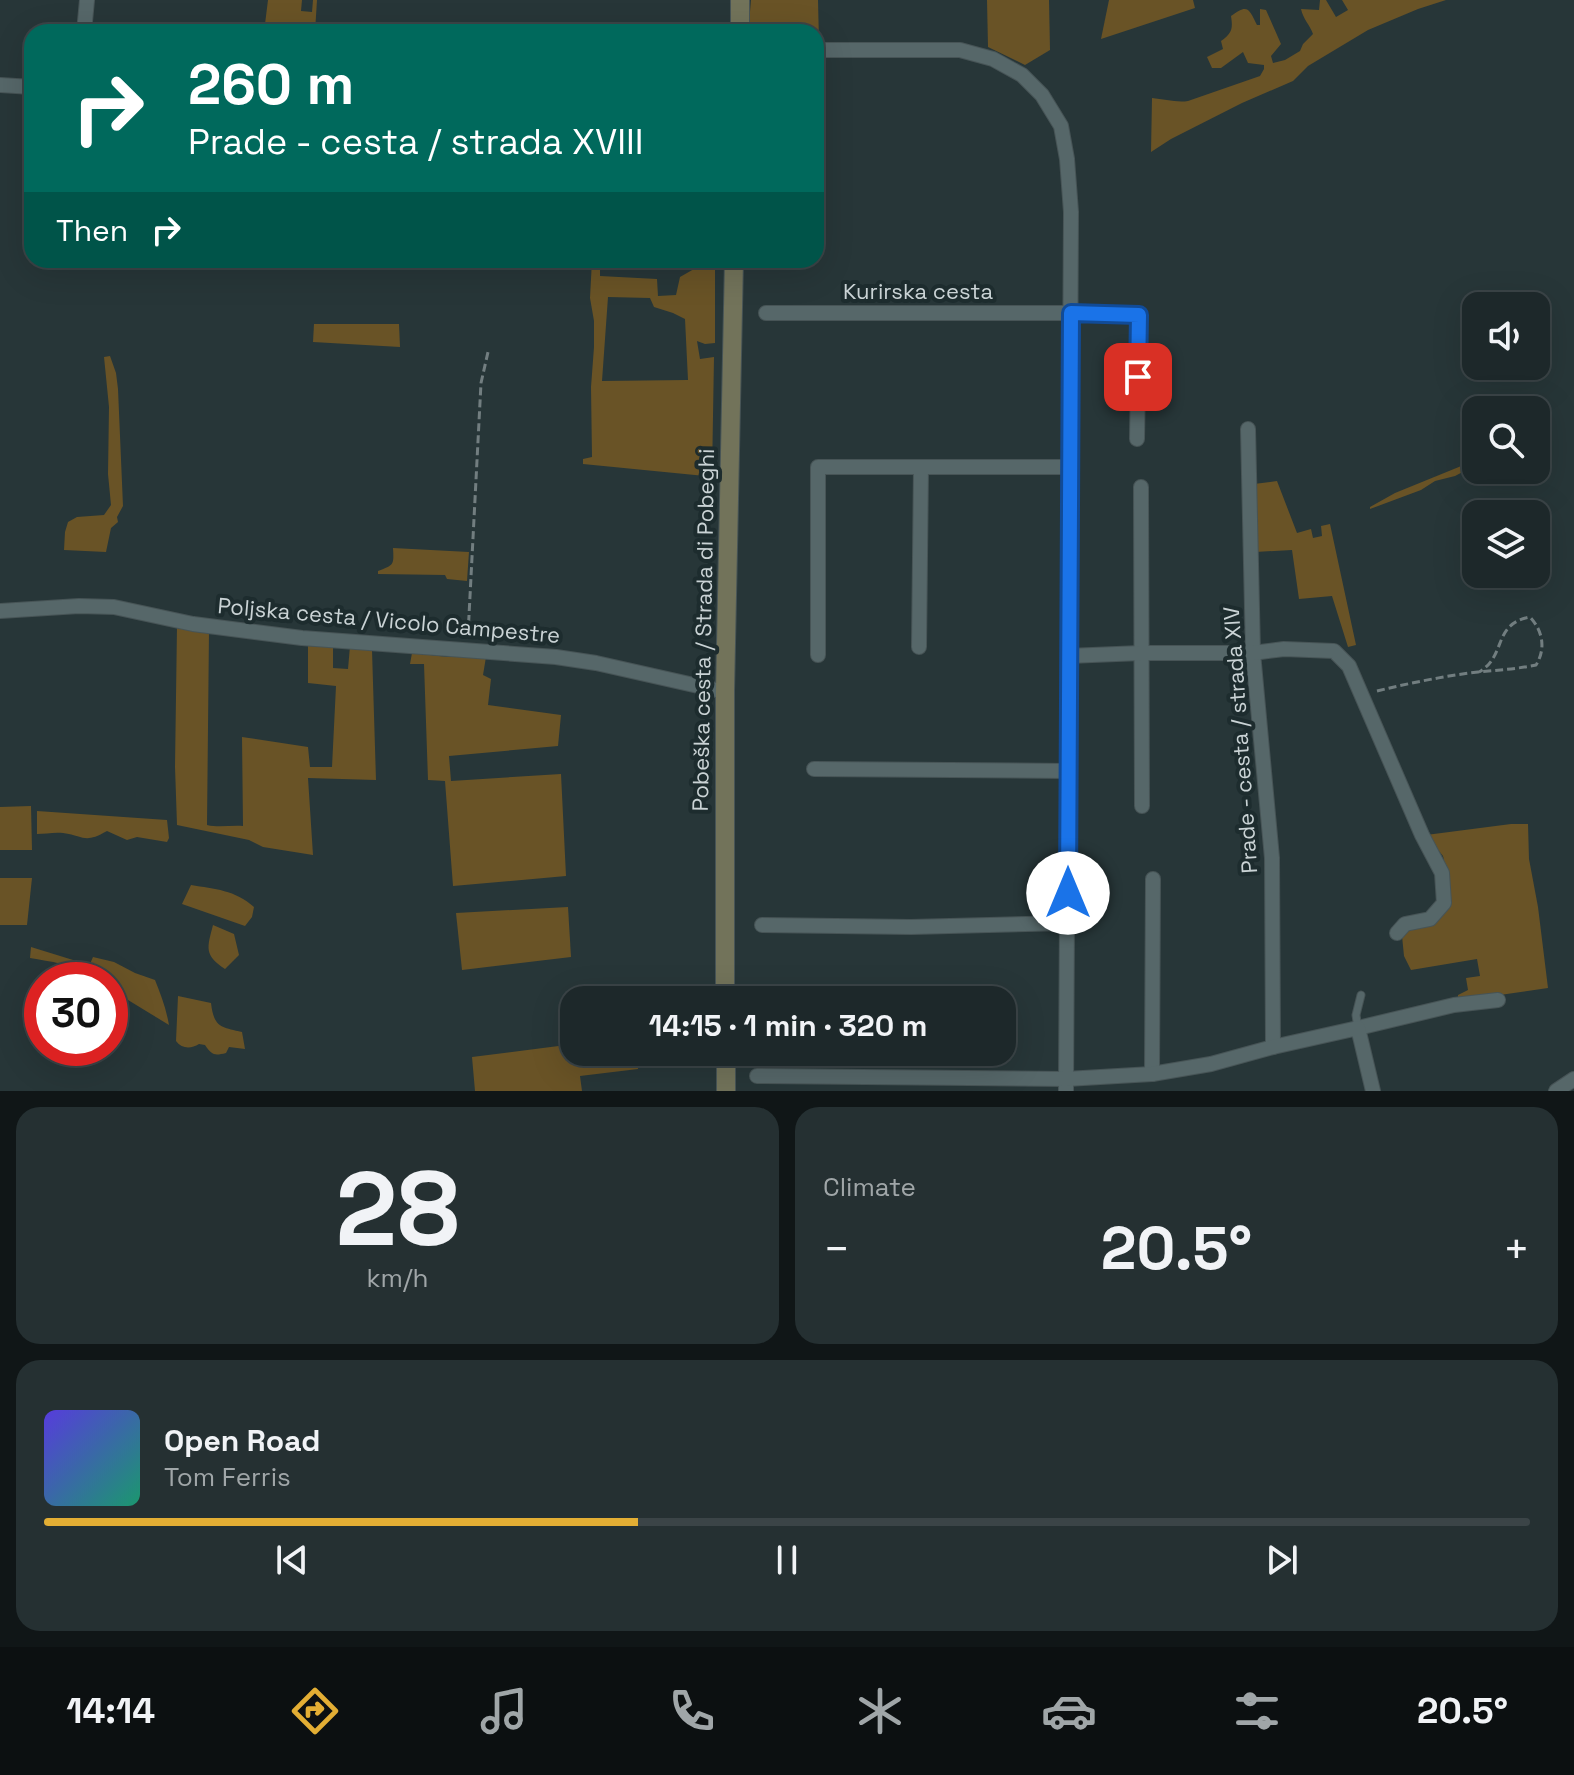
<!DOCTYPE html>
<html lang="en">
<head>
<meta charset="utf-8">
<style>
  :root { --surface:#1d282a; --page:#253032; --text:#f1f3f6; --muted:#a0a6a8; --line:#3b4447; --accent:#e3ae34 }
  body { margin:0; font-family:"Space Grotesk",sans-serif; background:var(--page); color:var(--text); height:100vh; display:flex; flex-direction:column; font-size:30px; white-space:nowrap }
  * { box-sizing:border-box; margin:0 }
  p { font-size:26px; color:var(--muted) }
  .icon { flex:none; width:44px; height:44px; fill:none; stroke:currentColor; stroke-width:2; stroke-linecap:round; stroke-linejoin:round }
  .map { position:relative; height:1091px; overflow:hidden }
  .side { display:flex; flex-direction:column; gap:16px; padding:16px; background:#101617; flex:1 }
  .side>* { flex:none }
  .banner { position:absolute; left:24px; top:24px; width:800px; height:244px; border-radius:24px; box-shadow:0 8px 32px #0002,0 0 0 2px var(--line); background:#00695c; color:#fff; overflow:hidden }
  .controls { position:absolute; left:1462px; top:292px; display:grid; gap:16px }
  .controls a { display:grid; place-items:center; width:88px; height:88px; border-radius:16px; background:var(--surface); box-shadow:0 8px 32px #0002,0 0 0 2px var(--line); font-size:40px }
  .speed { position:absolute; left:24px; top:962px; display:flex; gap:16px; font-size:40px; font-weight:700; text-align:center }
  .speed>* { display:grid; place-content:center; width:104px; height:104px; border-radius:50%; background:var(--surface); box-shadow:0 8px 32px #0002,0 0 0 2px var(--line); line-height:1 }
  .speed .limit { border:12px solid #d22; background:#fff; color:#111 }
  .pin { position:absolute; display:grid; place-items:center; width:68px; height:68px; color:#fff; margin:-34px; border-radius:16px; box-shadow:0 4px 12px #0006 }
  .me { position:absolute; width:88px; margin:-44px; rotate:0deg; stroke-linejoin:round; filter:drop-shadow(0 0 6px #0008) }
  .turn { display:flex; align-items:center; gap:28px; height:168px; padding:0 32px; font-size:36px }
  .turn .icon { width:104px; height:104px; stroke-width:2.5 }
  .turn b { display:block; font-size:56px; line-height:68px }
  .then { display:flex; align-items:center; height:76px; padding:0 32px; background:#0003; gap:16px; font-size:30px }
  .big { font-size:60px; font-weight:700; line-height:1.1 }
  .side .card { flex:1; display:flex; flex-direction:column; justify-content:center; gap:12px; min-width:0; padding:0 28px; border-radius:24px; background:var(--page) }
  .side .dial { align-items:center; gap:0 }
  .dial b { font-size:104px; line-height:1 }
  .song { display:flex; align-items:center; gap:24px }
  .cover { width:96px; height:96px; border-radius:12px; background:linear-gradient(135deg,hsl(250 70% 55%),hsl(160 70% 35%)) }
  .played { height:8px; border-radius:4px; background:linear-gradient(90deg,var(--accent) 40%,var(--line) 40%) }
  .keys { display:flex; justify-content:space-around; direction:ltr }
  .heat { display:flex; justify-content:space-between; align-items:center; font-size:44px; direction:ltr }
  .side .tiles { flex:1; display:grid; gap:16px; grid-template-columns:1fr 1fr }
  .card:last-child { grid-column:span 2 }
  .trip { position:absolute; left:560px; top:986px; width:456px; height:80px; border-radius:24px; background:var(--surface); box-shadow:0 8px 32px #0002,0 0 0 2px var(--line); font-weight:700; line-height:80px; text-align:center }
  .dock { display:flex; height:128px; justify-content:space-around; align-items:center; background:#0c1011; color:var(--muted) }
  .dock .icon { width:56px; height:56px }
  .dock .selected { color:var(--accent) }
  .dock b { font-size:36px; color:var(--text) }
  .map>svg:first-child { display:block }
</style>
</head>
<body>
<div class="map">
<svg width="1574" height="1091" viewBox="0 0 1574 1091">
  <rect width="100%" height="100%" fill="#273638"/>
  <g fill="#695326" fill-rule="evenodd">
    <polygon points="268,0 302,0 301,11 312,12 313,0 317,0 315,32 264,32"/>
    <polygon points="751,0 818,0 819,42 816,42 816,32 754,32 749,23"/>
    <polygon points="987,0 1049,0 1050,50 1025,65 988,47"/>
    <polygon points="1109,0 1193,0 1195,8 1101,39"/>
    <path d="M1320,0H1326L1336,17L1348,10L1342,0H1446L1418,9L1368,30L1308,66L1293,81L1242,103L1171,139L1151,152L1152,98C1164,99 1177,103 1188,101L1260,76L1264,69V65L1248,63L1243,52L1221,68H1212L1207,57L1223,49L1221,41C1232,33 1233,29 1231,16C1248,3 1249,9 1257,25H1260V9L1266,10L1281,44L1271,56L1273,63L1285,60L1300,51L1303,44L1313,34C1310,25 1303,19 1301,9L1319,10Z"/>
    <path d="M592,260H600V276L657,279L658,296L676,295L680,277L694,269L696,260H715V343L705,344L697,341L700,359L714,357L712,475L705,476L583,464V459L592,457L591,387L594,347V321L590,298ZM608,297L650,298L654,307L673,313L685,319L688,380L602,381Z"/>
    <polygon points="314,324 399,324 400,347 313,342"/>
    <polygon points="110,356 116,373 118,389 123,506 117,517 118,522 111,528 106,552 64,550 65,532 68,522 77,517 104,515 111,505 108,474 109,407 104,357"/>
    <polygon points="1476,460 1476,465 1455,476 1435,481 1421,490 1370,509 1370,507 1395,493"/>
    <polygon points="1277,481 1297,533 1311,529 1313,538 1322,536 1321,526 1330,524 1356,645 1348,647 1332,596 1299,599 1292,550 1255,552 1254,484"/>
    <path d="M393,548L469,552L467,581L447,579L445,575L378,574V571C394,565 394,565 393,548Z"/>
    <path d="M177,626L209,631L207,825C219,828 231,825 243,826L242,737L308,747L310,767H332L336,686L308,683V646L333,647V668L348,669L350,646L372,650L376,780L308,778L313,855L263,847L249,840L177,825L175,767Z"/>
    <polygon points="412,653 448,657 486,657 483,675 491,679 488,705 561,715 558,746 449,756 451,781 561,774 566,876 453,886 445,781 428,780 424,664 410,664"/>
    <polygon points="31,806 32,850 0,850 0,807"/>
    <path d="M37,811L167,820L169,838L167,842L137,837L127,840L107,831C84,844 85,836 63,833C54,832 45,834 37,834Z"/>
    <polygon points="1511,824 1528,824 1529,859 1538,907 1548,988 1458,1001 1458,995 1468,990 1466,978 1480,976 1477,959 1411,970 1404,956 1401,926 1433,915 1446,869 1443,856 1426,835"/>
    <polygon points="0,878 32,878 27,925 0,925"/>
    <path d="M191,885C215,889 235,890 254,907L252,917L245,926L182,904Z"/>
    <polygon points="568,907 571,957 462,970 456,913"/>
    <path d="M213,925L234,934L239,955L225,969C204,955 207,948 213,925Z"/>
    <path d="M31,947L86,964H90L93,957L114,962L135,973L155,980C161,995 166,1008 169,1025L110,989V980C90,980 80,971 61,964C51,961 40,960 30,958Z"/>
    <path d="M178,996L211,1003C214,1027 220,1027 242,1032L245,1049L229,1047L226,1053C214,1056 212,1055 205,1045L199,1044C191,1049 182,1049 176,1041Z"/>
    <polygon points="574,1044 574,1052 637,1052 638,1069 580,1076 582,1091 475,1091 472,1057"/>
  </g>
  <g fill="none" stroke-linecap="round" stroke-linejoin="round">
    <defs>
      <polyline id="lane" points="1358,1028 1356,1015 1361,995"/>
      <g id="street">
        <polyline points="84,32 87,0"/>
        <polyline points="816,50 960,50 993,59 1022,75 1042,95 1061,126 1067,159 1071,212 1066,1091"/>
        <polyline points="0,85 32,87"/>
        <polyline points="766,313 1071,313 1139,315 1137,439"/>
        <polyline points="1248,429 1253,653 1272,858 1273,1047"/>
        <polyline points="1141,487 1142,806"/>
        <polyline points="0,611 79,606 114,607 193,624 302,638 556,657 596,663 725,692"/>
        <polyline points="919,647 921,467"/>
        <polyline points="818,655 818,467 1069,467"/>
        <polyline points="1068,656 1141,653 1253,653 1284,649 1334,651 1349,666 1422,835 1442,873 1444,903 1430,919 1405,924 1397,933"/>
        <polyline points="814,769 1068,771"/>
        <polyline points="762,925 911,927 1067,923"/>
        <polyline points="1358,1028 1454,1005 1498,1000"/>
        <polyline points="1152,1074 1153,879"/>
        <polyline points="757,1076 1066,1079 1152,1074 1211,1064 1273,1047 1358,1028 1373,1091"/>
        <polyline points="1556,1091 1574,1079"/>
      </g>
      <g id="secondary">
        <polyline points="740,32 740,0"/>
        <polyline points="725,1000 725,692 734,260"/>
        <polyline points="726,1052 726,1091"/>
      </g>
    </defs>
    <use href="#lane" stroke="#475456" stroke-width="9"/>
    <use href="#street" stroke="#475456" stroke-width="16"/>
    <use href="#secondary" stroke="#475456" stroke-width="20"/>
    <g stroke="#727e80" stroke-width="3" stroke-dasharray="8 4" stroke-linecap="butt">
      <polyline points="468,635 481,383 488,352"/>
      <path d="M1377,691C1410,683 1444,676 1478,672C1498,670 1517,669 1536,665C1546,649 1543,631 1530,617C1492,624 1507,656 1479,672"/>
    </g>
    <use href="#lane" stroke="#566769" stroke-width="7"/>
    <use href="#street" stroke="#566769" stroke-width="14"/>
    <use href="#secondary" stroke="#72735a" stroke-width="18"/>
  </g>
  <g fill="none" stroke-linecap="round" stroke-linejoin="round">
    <defs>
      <polyline id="route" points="1068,893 1071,313 1139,315 1138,377"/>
    </defs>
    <use href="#route" stroke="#114b97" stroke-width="20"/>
    <use href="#route" stroke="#1a73e8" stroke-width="14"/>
  </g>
  <g text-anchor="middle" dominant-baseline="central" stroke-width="8" stroke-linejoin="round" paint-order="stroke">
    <g font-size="22" fill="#cad3d5" stroke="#1d2c2e">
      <text x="918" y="291">Kurirska cesta</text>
      <text transform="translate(389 620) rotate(5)">Poljska cesta / Vicolo Campestre</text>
      <text transform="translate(703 630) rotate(-89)">Pobeška cesta / Strada di Pobeghi</text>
      <text transform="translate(1240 740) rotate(-94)">Prade - cesta / strada XIV</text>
    </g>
  </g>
</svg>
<div class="controls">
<a><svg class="icon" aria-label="sound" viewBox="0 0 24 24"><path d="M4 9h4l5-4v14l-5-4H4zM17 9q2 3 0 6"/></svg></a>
<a><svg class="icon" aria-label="search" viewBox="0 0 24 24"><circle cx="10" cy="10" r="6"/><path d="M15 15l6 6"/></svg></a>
<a><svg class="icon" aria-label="layers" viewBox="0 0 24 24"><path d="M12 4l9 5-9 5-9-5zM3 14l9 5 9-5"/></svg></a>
</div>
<div class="speed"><div class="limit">30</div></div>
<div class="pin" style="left:1138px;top:377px;background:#d93025"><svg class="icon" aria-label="arrive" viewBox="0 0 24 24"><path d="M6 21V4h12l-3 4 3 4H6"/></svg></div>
<svg class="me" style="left:1068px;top:893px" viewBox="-20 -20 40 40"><circle r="19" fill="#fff"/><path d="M0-13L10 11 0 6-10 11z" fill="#1a73e8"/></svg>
<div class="trip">14:15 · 1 min · 320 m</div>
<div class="banner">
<div class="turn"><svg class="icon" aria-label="right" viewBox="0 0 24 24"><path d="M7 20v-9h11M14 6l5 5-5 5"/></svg><div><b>260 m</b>Prade - cesta / strada XVIII</div></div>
<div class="then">Then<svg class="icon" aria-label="right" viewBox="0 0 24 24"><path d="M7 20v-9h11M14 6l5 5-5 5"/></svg></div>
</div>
</div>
<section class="side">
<div class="tiles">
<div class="card dial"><b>28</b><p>km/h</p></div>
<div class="card"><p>Climate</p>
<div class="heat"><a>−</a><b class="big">20.5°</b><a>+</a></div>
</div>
<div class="card">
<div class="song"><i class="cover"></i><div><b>Open Road</b><p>Tom Ferris</p></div></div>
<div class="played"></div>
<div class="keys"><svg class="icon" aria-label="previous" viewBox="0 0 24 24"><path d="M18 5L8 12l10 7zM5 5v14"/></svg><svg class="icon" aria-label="pause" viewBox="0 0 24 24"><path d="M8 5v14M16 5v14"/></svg><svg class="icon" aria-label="next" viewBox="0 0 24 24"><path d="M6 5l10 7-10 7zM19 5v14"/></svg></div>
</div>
</div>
</section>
<nav class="dock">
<b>14:14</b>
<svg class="icon selected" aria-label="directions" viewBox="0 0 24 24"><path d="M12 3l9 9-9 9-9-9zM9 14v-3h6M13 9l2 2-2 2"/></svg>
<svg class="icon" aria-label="music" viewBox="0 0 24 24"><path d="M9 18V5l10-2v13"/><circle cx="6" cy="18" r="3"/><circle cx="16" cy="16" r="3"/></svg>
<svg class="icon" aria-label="phone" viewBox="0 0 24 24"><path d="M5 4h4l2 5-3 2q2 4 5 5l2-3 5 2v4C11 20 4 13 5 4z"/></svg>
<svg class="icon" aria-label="climate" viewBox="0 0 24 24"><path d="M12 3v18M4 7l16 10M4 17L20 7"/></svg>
<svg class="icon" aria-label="car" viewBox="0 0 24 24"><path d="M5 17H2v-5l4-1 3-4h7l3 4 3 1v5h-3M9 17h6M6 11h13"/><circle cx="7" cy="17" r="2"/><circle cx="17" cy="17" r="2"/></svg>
<svg class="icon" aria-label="filters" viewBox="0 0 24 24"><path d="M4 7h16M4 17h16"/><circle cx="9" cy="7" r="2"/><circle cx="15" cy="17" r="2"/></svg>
<b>20.5°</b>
</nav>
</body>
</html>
